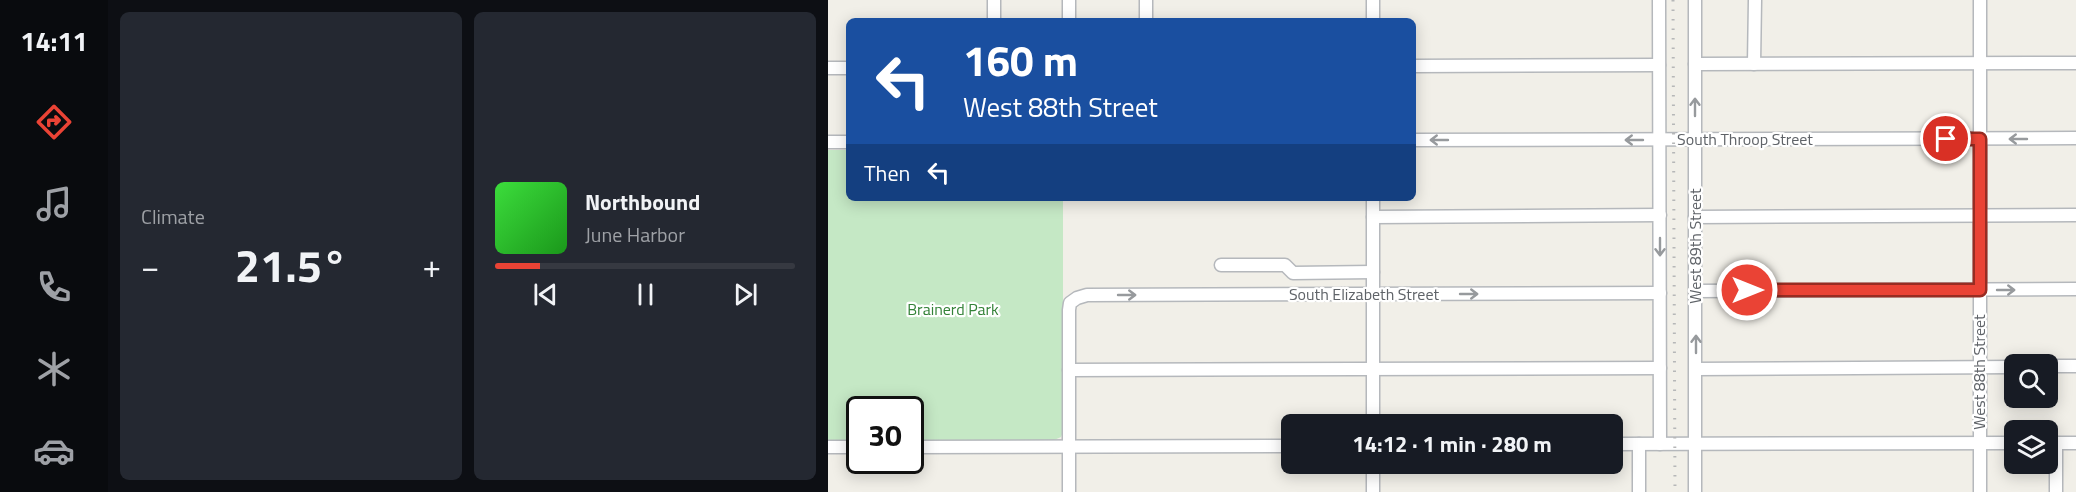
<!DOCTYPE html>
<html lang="en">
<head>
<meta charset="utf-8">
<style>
  :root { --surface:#171b24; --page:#242831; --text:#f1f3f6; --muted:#9ea1a6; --line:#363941; --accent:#ea4335 }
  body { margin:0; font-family:"Titillium Web",sans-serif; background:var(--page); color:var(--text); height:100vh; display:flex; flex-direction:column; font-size:22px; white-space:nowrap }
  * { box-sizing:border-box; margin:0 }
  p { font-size:20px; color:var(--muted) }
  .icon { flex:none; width:33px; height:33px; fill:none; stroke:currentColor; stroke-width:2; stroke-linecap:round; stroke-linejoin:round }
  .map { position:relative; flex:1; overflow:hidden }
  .drawer { display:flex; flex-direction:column; gap:12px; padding:12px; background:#0d0f14; width:720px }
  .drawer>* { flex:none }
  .hud { position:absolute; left:18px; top:18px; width:570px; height:183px; border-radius:9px; box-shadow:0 3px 15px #0003; background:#1a4fa0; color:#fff; overflow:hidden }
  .buttons { position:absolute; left:1176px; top:354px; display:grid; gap:12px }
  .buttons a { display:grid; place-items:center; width:54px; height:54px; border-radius:9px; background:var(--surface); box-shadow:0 3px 15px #0003; font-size:30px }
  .speed { position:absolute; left:18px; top:396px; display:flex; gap:12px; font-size:30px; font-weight:700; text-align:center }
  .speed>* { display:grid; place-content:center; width:78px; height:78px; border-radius:50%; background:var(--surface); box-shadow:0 3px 15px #0003; line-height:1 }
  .speed .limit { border:3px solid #111; border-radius:9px; background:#fff; color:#111 }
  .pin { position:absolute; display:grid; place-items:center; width:51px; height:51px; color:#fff; margin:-26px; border:3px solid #fff; border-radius:50%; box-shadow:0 2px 6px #0007 }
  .me { position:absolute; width:66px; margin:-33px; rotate:90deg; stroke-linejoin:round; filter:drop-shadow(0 0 4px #0008) }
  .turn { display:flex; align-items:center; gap:21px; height:126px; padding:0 18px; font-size:27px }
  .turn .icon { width:78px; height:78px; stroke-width:2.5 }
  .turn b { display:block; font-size:42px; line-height:51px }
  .then { display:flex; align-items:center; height:57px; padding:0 18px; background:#0003; gap:12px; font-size:22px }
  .big { font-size:45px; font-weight:700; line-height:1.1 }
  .drawer .card { flex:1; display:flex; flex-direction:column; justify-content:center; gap:9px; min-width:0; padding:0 21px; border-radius:9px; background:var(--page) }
  .song { display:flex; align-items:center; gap:18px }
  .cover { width:72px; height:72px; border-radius:9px; background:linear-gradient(135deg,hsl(120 70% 55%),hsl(120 70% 35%)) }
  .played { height:6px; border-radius:3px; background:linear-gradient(90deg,var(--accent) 15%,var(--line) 15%) }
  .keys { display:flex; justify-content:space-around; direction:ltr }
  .heat { display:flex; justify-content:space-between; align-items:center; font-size:33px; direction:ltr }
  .drawer .tiles { flex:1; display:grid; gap:12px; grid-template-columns:repeat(2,1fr) }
  .trip { position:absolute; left:453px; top:414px; width:342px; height:60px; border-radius:9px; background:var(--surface); box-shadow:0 3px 15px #0003; font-weight:700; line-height:60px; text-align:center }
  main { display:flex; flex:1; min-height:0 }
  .tabs { display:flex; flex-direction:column; width:108px; justify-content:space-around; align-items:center; background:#090b0e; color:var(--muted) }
  .tabs .icon { width:42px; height:42px }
  .tabs .on { color:var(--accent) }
  .tabs b { font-size:27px; color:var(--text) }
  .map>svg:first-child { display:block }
</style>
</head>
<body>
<main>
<nav class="tabs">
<b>14:11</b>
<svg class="icon on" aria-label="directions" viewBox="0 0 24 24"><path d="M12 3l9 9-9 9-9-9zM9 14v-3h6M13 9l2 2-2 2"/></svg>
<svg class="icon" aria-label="music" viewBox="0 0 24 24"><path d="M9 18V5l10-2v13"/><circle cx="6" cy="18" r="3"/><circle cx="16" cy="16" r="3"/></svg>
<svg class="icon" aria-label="phone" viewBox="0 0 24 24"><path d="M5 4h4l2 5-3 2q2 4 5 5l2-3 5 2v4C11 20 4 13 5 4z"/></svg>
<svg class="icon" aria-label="climate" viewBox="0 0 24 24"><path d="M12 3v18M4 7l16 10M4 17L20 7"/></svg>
<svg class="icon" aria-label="car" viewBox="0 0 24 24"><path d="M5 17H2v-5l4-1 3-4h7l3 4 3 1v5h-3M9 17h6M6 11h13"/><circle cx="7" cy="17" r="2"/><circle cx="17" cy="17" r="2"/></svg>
</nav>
<section class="drawer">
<div class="tiles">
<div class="card"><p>Climate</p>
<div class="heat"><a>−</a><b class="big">21.5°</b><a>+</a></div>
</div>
<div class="card">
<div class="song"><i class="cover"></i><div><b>Northbound</b><p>June Harbor</p></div></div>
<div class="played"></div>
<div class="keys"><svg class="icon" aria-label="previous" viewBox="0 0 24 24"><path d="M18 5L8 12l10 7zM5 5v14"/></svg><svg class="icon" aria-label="pause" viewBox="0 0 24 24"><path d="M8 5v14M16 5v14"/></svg><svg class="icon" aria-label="next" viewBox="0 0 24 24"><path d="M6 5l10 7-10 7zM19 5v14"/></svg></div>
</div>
</div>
</section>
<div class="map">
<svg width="1248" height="492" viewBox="0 0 1248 492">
  <rect width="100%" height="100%" fill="#f1efe8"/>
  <polygon fill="#c5e8c5" points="0,150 21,150 21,198 235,198 235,432 233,437 224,441 83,440 82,410 32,410 31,440 0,440"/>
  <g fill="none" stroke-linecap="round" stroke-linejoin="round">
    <defs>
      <g id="minor">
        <polyline points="241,0 241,21"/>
        <polyline points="545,0 545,21"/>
        <polyline points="831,0 832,444"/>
        <polyline points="867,0 867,492"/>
        <polyline points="1152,0 1152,492"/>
        <polyline points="166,21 166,0"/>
        <polyline points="318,21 318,0"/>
        <polyline points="867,64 1248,63"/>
        <polyline points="926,64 927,0"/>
        <polyline points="585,66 831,65"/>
        <polyline points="0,68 21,68"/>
        <polyline points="585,140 1248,138"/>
        <polyline points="0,142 21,142"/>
        <polyline points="545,217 832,215"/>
        <polyline points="867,217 1248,215"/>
        <polyline points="393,265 457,265 465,273 545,272"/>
        <polyline points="868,291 1248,289"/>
        <polyline points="1220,366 1248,366"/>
        <polyline points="868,369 1186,367"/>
        <polyline points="241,370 832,368"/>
        <polyline points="545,424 545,198"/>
        <polyline points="1220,443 1248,443"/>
        <polyline points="1228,443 1228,492"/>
        <polyline points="784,444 1186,443"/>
        <polyline points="811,444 811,492"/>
        <polyline points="0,447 32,447"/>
        <polyline points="82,447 464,446"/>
        <polyline points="545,464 545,492"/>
        <polyline points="241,492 241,310 242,303 249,298 259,295 832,293"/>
      </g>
    </defs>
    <use href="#minor" stroke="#b5b8bc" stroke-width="15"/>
    <use href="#minor" stroke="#fff" stroke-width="12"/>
    <polyline stroke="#b6b7b8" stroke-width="3" stroke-dasharray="1.5 8" stroke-linecap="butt" points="845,0 847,492"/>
  </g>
  <defs><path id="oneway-shaft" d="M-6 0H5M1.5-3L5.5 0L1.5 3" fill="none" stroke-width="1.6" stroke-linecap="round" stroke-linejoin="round" transform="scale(1.5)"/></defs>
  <g stroke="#979a9d">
    <use href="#oneway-shaft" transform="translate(867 107) rotate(-90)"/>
    <use href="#oneway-shaft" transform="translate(1190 139) rotate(180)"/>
    <use href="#oneway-shaft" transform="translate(611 140) rotate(180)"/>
    <use href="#oneway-shaft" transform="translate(806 140) rotate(180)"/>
    <use href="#oneway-shaft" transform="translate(832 247) rotate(90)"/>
    <use href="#oneway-shaft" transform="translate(1178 290)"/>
    <use href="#oneway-shaft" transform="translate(641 294)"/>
    <use href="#oneway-shaft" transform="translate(299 295)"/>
    <use href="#oneway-shaft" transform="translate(868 344) rotate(-90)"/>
  </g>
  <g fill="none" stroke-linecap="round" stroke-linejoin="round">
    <defs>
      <polyline id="route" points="919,290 1152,290 1152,139 1118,139"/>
    </defs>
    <use href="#route" stroke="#982c22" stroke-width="15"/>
    <use href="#route" stroke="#ea4335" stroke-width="10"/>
  </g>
  <g text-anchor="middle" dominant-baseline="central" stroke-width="4.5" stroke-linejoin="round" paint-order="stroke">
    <g font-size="16" fill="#5f6368" stroke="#fff">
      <text x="917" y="139">South Throop Street</text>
      <text transform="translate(867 246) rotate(-90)">West 89th Street</text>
      <text x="536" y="294">South Elizabeth Street</text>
      <text transform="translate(1151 372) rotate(-90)">West 88th Street</text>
    </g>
    <g font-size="16" fill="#348238" stroke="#fff">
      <text x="125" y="309">Brainerd Park</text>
    </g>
  </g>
</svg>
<div class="buttons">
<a><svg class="icon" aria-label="search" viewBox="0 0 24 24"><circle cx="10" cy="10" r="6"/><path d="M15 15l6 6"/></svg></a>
<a><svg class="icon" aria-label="layers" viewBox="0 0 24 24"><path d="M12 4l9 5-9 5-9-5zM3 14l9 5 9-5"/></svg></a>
</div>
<div class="speed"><div class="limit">30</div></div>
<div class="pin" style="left:1118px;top:139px;background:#d93025"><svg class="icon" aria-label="arrive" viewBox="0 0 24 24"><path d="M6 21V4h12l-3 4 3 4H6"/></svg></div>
<svg class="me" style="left:919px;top:290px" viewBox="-20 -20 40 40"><circle r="17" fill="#ea4335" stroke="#fff" stroke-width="3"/><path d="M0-11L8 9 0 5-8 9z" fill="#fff"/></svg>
<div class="trip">14:12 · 1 min · 280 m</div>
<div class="hud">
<div class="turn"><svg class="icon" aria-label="left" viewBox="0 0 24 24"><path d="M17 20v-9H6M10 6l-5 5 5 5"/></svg><div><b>160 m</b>West 88th Street</div></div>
<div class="then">Then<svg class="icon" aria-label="left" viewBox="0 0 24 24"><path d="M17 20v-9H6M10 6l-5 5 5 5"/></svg></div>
</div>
</div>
</main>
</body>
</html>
